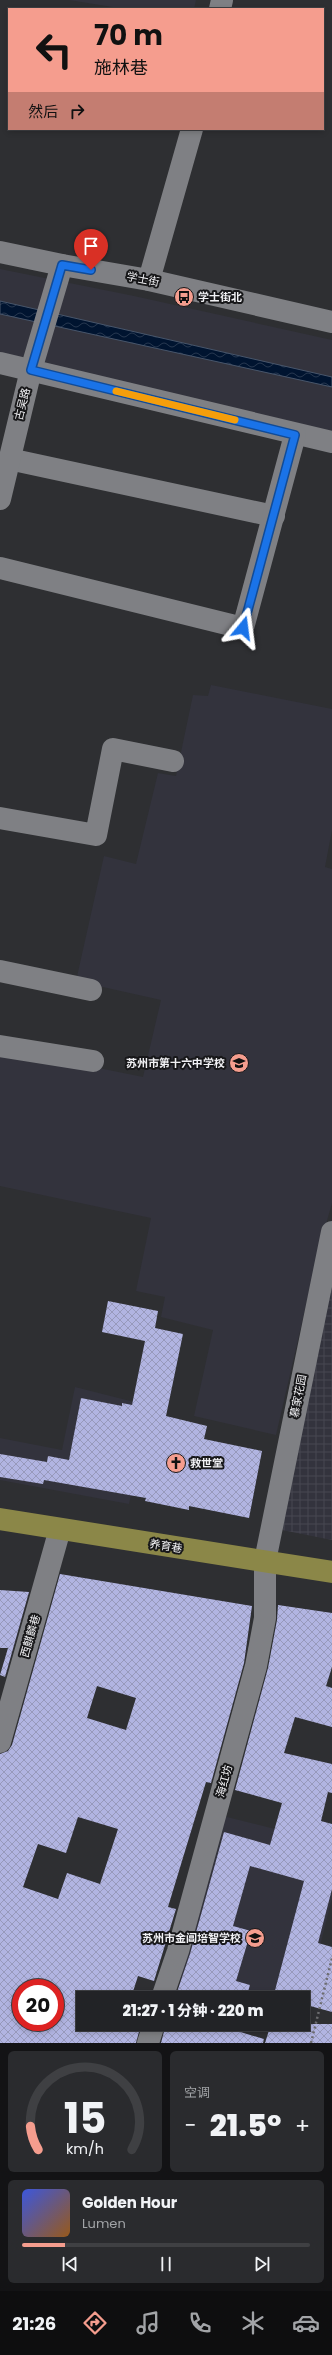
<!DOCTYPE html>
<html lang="zh">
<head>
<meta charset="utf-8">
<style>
  :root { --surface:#222326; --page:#2a2b2e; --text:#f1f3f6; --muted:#a2a4a7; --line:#3f4043; --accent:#f59d8e }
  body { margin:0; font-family:Poppins,"Noto Sans SC",sans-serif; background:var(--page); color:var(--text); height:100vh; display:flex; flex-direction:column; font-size:15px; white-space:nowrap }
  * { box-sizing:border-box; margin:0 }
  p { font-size:13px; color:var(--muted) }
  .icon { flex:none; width:22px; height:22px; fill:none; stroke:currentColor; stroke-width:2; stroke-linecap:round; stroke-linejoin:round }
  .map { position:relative; height:2043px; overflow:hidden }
  .panel { display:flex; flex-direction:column; gap:8px; padding:8px; background:#131315; flex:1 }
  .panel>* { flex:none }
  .top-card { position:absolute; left:8px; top:8px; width:316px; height:122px; border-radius:0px; box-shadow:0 2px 6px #0003,0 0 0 1px var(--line); background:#f59d8e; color:#111; overflow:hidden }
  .speed { position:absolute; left:12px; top:1979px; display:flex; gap:8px; font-size:20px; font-weight:700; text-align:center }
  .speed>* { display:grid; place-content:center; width:52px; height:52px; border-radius:50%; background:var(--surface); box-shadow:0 2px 6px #0003,0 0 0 1px var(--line); line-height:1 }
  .speed .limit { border:6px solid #d22; background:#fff; color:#111 }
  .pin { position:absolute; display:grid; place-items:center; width:34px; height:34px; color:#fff; margin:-41px -17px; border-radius:50% 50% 50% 0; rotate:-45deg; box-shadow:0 0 4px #0007 }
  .pin .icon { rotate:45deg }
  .me { position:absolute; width:44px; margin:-22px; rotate:16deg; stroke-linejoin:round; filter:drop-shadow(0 0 3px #0008) }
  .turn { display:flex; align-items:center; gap:14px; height:84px; padding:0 20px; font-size:18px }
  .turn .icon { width:52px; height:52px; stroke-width:2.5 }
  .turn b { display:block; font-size:28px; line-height:34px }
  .then { display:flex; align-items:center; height:38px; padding:0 20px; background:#0003; gap:8px; font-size:15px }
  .big { font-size:30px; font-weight:800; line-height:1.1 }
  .panel .widget { flex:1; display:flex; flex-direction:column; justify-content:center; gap:6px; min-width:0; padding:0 14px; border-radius:6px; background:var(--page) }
  .panel .dial { align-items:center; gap:0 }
  .dial svg { height:104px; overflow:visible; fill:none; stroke:var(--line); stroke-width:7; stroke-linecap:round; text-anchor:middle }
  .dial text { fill:var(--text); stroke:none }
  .song { display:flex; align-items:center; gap:12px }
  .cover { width:48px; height:48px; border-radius:6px; background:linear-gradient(135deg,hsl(230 70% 55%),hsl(30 70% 35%)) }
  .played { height:4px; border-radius:2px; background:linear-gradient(90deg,var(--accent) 15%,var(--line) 15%) }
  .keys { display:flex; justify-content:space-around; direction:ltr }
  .heat { display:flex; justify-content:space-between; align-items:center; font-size:22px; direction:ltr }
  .panel .tiles { flex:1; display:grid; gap:8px; grid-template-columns:1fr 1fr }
  .widget:last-child { grid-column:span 2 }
  .trip { position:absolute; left:76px; top:1991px; width:234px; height:40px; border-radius:0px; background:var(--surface); box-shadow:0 2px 6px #0003,0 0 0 1px var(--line); font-weight:800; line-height:40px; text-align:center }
  .tabs { display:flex; height:64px; justify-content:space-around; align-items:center; background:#0e0e0f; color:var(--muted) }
  .tabs .icon { width:28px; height:28px }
  .tabs .selected { color:var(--accent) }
  .tabs b { font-size:18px; color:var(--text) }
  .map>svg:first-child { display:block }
</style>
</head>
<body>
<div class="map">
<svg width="332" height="2043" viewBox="0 0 332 2043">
  <defs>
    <pattern id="industrial-grid" width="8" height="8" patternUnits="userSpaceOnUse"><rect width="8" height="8" fill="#33333d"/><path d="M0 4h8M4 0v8" fill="none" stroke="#474750"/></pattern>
    <pattern id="water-waves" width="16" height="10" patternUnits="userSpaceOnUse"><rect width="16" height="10" fill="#001430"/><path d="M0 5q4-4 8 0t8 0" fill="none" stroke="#26374f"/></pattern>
    <pattern id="building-cross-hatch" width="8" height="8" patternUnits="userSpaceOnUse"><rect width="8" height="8" fill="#b1b4e1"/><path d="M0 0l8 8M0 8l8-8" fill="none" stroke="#9799bb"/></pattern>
  </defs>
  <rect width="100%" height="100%" fill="#2e2f32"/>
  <g fill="#33333d">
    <polygon points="69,0 196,0 194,9 125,9"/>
    <polygon points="0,269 134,296 332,340 332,431 0,355"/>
    <polygon points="211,685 332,709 332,830 325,867 332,869 332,1203 319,1249 276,1435 194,1416 213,1330 161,1317 165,1297 136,1291 151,1218 0,1186 0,1048 143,1077 161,1000 76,981 104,856 136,864 158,773 176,776 193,695 208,696"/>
    <polygon points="75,1387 150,1406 129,1504 0,1480 0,1438 62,1450"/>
    <polygon points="219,1815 332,1843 332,1898 304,2010 303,1998 257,1998 178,1978"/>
  </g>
  <polygon fill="url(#industrial-grid)" points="332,1276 332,1540 282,1530"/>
  <polygon fill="url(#water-waves)" stroke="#48566b" points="0,301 332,377 332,387 0,314"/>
  <g fill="url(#building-cross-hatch)" fill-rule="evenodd">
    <polygon points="108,1301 158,1311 155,1328 183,1334 166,1416 207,1426 204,1439 262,1451 249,1518 189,1506 189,1510 145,1501 146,1498 44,1480 43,1484 0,1477 0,1454 47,1462 48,1456 69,1460 81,1398 122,1406 122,1403 132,1405 145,1341 102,1332"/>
    <path d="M60,1574L252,1606L244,1663L211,1783L206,1782L168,1907L176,1909L154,1981L138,1976L131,1998H83V2024H141L136,2043H0V1754L8,1751L12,1745ZM97,1686L136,1698L126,1730L87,1718ZM78,1817L118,1829L100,1884L67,1873L58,1899L23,1887L38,1844L66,1853ZM21,1988H55V2022H21Z"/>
    <polygon points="0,1590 29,1592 5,1677 0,1675 8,1648 0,1648"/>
    <polygon points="278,1605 332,1613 332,1667 326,1686 332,1688 332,1727 295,1717 284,1753 332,1764 332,1793 328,1792 321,1821 332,1824 332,1889 318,1943 332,1947 332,2012 303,2004 303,1998 273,1998 304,1881 250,1866 233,1926 251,1931 236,1981 250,1985 246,1998 175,1998 190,1954 224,1832 270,1845 282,1803 235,1790 268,1668 277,1620"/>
    <polygon points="166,2024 239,2024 237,2031 264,2039 263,2043 161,2043"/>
    <polygon points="271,2024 303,2032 303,2024 332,2024 332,2043 265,2043"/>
  </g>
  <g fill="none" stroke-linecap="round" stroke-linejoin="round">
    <polyline stroke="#6c6c6f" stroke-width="2.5" stroke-dasharray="2 3" stroke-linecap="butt" points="311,2043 332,1958"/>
    <g stroke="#7f8084" stroke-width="22">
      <polyline points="220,9 222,0"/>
      <polyline points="0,252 62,265 149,280 332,322"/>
      <polyline points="149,280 192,129"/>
      <polyline points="0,363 332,442"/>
      <polyline points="9,459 274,516"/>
      <polyline points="0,499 31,370 62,265"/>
      <polyline points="0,568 243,628 295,435"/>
      <polyline points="0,818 96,835 113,749 173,761"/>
      <polyline points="0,971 91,990"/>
      <polyline points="0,1046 93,1061"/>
      <polyline points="0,1742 60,1529"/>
      <polyline points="162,1998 178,1951 256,1666 265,1618 265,1561 332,1232"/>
      <polyline points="148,2043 154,2024"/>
    </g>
    <polyline stroke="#8b8748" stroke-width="22" points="0,1519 332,1572"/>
  </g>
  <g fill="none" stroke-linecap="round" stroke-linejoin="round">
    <defs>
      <polyline id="route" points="91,270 62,265 31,370 295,435 243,628"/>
    </defs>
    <use href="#route" stroke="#114b97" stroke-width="10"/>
    <use href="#route" stroke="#1a73e8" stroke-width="7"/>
    <polyline stroke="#f59e0b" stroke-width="7" points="116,391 235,420"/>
  </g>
  <defs>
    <symbol id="bus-disc" viewBox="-11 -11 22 22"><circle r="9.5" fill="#f59d8e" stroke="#171719"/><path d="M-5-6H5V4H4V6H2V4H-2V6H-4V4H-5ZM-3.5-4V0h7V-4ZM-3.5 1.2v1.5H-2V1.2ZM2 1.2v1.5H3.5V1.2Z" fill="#111"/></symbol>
    <symbol id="school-disc" viewBox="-11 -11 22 22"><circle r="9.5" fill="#f59d8e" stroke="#171719"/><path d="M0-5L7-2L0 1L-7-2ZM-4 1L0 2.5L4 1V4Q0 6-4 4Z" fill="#111"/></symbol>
    <symbol id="church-disc" viewBox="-11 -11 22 22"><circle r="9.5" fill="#f59d8e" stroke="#171719"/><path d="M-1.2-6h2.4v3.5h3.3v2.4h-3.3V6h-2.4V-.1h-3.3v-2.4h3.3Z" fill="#111"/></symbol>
  </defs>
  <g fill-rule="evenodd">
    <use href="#bus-disc" x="173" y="286" width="22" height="22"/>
    <use href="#school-disc" x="228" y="1052" width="22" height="22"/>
    <use href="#church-disc" x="165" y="1452" width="22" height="22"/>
    <use href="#school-disc" x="244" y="1927" width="22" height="22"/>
  </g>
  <g text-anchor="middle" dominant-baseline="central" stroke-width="4" stroke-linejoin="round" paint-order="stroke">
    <g font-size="11" fill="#f1f1f4" stroke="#171719">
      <text transform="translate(143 279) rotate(11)">学士街</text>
      <text transform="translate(22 404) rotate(-76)">古吴路</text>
      <text transform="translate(298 1396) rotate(-79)">慕家花园</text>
      <text transform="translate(166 1546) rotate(9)">养育巷</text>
      <text transform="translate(30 1636) rotate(-74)">西麒麟巷</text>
      <text transform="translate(224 1781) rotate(-75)">海红坊</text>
    </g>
    <g font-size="11" font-weight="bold" fill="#f1f1f4" stroke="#171719" text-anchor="start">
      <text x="198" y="297">学士街北</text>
      <text x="225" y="1063" text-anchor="end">苏州市第十六中学校</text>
      <text x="190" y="1463">救世堂</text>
      <text x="241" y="1938" text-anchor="end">苏州市金阊培智学校</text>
    </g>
  </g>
</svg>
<div class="speed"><div class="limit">20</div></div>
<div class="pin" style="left:91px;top:270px;background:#d93025"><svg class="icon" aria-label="arrive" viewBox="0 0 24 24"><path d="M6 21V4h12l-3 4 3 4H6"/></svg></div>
<svg class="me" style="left:243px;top:628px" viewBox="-20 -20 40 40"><path d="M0-17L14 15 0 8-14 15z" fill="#1a73e8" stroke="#fff" stroke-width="4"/></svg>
<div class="trip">21:27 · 1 分钟 · 220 m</div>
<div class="top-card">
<div class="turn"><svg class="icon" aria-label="left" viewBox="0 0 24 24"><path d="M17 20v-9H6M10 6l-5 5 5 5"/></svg><div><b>70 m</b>施林巷</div></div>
<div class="then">然后<svg class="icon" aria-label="right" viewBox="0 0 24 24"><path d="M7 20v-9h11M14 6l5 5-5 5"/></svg></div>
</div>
</div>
<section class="panel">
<div class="tiles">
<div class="widget dial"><svg viewBox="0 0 100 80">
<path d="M14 69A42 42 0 1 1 86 69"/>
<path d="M14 69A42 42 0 0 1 8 51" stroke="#f59d8e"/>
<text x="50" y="56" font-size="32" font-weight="700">15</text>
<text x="50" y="72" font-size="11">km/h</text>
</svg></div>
<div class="widget"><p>空调</p>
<div class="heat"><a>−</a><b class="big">21.5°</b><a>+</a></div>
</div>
<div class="widget">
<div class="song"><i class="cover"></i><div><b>Golden Hour</b><p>Lumen</p></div></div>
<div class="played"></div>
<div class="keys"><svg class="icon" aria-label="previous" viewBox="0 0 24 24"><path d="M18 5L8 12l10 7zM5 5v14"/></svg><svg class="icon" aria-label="pause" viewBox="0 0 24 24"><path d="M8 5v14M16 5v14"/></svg><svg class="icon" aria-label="next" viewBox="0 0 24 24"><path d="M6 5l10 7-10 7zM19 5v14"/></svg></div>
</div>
</div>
</section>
<nav class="tabs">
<b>21:26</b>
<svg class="icon selected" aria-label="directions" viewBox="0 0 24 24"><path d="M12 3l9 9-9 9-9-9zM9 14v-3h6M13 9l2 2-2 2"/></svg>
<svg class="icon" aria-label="music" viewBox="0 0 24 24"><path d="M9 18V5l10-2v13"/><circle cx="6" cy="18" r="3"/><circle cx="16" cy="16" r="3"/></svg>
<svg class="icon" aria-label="phone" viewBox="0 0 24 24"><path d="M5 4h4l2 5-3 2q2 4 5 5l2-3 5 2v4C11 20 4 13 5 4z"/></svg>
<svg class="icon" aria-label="climate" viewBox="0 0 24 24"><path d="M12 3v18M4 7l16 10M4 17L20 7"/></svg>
<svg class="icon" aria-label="car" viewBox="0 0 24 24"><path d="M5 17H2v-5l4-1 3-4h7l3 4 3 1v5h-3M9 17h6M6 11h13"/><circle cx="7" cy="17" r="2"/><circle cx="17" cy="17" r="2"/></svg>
</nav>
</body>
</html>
